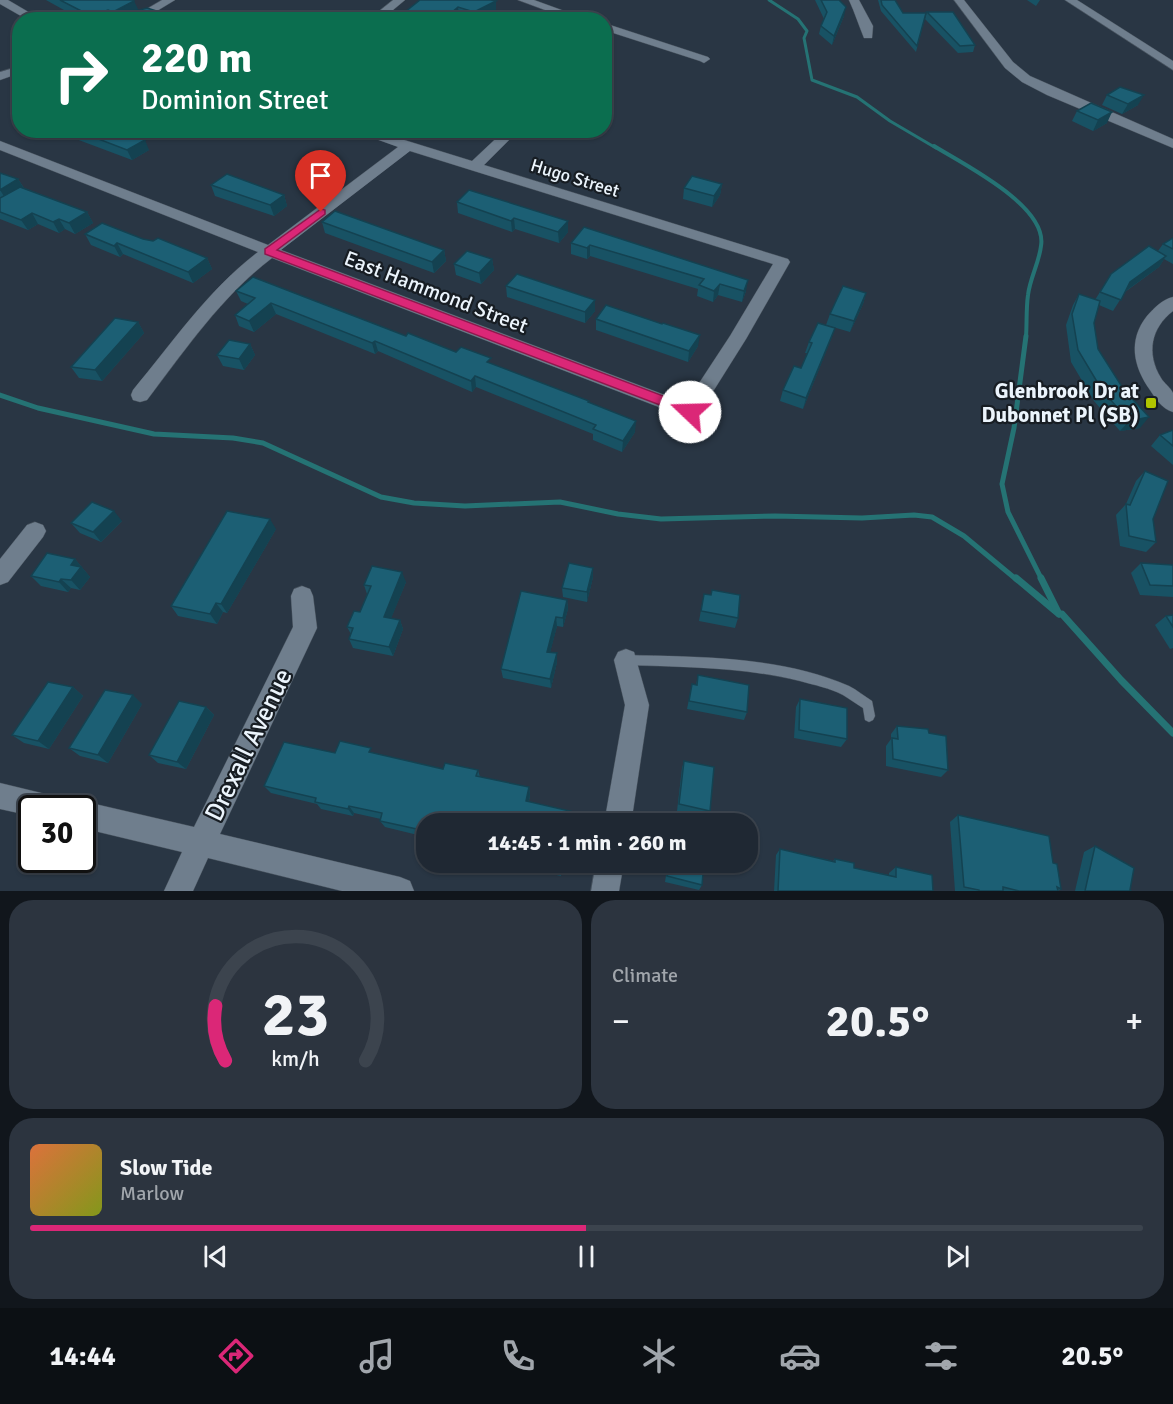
<!DOCTYPE html>
<html lang="en">
<head>
<meta charset="utf-8">
<style>
  :root { --surface:#1f2833; --page:#2c343f; --text:#f1f3f6; --muted:#a1a6ac; --line:#3c444e; --accent:#db2777 }
  body { margin:0; font-family:Signika,sans-serif; background:var(--page); color:var(--text); height:100vh; display:flex; flex-direction:column; font-size:22px; white-space:nowrap }
  * { box-sizing:border-box; margin:0 }
  p { font-size:20px; color:var(--muted) }
  .icon { flex:none; width:33px; height:33px; fill:none; stroke:currentColor; stroke-width:2; stroke-linecap:round; stroke-linejoin:round }
  .map { position:relative; height:891px; overflow:hidden }
  .sheet { display:flex; flex-direction:column; gap:9px; padding:9px; background:#11161c; flex:1 }
  .sheet>* { flex:none }
  .top-card { position:absolute; left:12px; top:12px; width:600px; height:126px; border-radius:24px; box-shadow:0 2px 4px #0004,0 0 0 2px var(--line); background:#0b6e4f; color:#fff; overflow:hidden }
  .speed { position:absolute; left:18px; top:795px; display:flex; gap:12px; font-size:30px; font-weight:700; text-align:center }
  .speed>* { display:grid; place-content:center; width:78px; height:78px; border-radius:50%; background:var(--surface); box-shadow:0 2px 4px #0004,0 0 0 2px var(--line); line-height:1 }
  .speed .limit { border:3px solid #111; border-radius:9px; background:#fff; color:#111 }
  .pin { position:absolute; display:grid; place-items:center; width:51px; height:51px; color:#fff; margin:-62px -26px; border-radius:50% 50% 50% 0; rotate:-45deg; box-shadow:0 0 6px #0007 }
  .pin .icon { rotate:45deg }
  .me { position:absolute; width:66px; margin:-33px; rotate:291deg; stroke-linejoin:round; filter:drop-shadow(0 0 4px #0008) }
  .turn { display:flex; align-items:center; gap:21px; height:126px; padding:0 30px; font-size:27px }
  .turn .icon { width:78px; height:78px; stroke-width:2.5 }
  .turn b { display:block; font-size:42px; line-height:51px }
  .big { font-size:45px; font-weight:700; line-height:1.1 }
  .sheet .tile { flex:1; display:flex; flex-direction:column; justify-content:center; gap:9px; min-width:0; padding:0 21px; border-radius:24px; background:var(--page) }
  .sheet .dial { align-items:center; gap:0 }
  .dial svg { height:156px; overflow:visible; fill:none; stroke:var(--line); stroke-width:7; stroke-linecap:round; text-anchor:middle }
  .dial text { fill:var(--text); stroke:none }
  .song { display:flex; align-items:center; gap:18px }
  .cover { width:72px; height:72px; border-radius:9px; background:linear-gradient(135deg,hsl(20 70% 55%),hsl(70 70% 35%)) }
  .played { height:6px; border-radius:3px; background:linear-gradient(90deg,var(--accent) 50%,var(--line) 50%) }
  .keys { display:flex; justify-content:space-around; direction:ltr }
  .heat { display:flex; justify-content:space-between; align-items:center; font-size:33px; direction:ltr }
  .sheet .tiles { flex:1; display:grid; gap:9px; grid-template-columns:1fr 1fr }
  .tile:last-child { grid-column:span 2 }
  .trip { position:absolute; left:416px; top:813px; width:342px; height:60px; border-radius:24px; background:var(--surface); box-shadow:0 2px 4px #0004,0 0 0 2px var(--line); font-weight:700; line-height:60px; text-align:center }
  .tab-bar { display:flex; height:96px; justify-content:space-around; align-items:center; background:#0c1014; color:var(--muted) }
  .tab-bar .icon { width:42px; height:42px }
  .tab-bar .on { color:var(--accent) }
  .tab-bar b { font-size:27px; color:var(--text) }
  .map>svg:first-child { display:block }
</style>
</head>
<body>
<div class="map">
<svg width="1173" height="891" viewBox="0 0 1173 891">
  <rect width="100%" height="100%" fill="#293644"/>
  <g fill="none" stroke-linecap="round" stroke-linejoin="round">
    <polyline stroke="#257374" stroke-width="3" points="769,0 798,19 807,31 804,38 812,80 857,97 890,121 936,148"/>
    <path stroke="#257374" stroke-width="4" d="M934,146C963,164 1048,206 1041,246C1039,263 1030,278 1028,295C1026,309 1027,323 1026,337"/>
    <g stroke="#257374" stroke-width="5">
      <polyline points="1026,336 1014,428 1002,484 1008,512 1042,580"/>
      <polyline points="0,395 38,408 154,434 233,438 263,443 381,497 414,503 465,506 560,502 618,514 661,519 775,516 862,518 914,515 932,517 964,536 1017,580"/>
    </g>
    <g stroke="#257374" stroke-width="7">
      <polyline points="1016,578 1059,614"/>
      <polyline points="1041,578 1059,614 1062,614 1121,680 1173,733"/>
    </g>
    <defs>
      <path id="service" d="M626,655C699,657 780,656 849,686C857,690 864,696 872,701L875,716L873,720L869,722L865,720L863,708C856,704 850,699 843,695C830,688 814,685 800,681C743,667 684,667 626,665L622,664L620,660L622,656Z"/>
      <g id="minor">
        <polygon points="0,0 8,0 42,20 28,20 0,4"/>
        <polygon points="162,0 175,0 142,20 128,20"/>
        <polygon points="393,0 405,0 381,20 368,20"/>
        <polygon points="518,0 534,0 589,20 572,20"/>
        <path d="M849,0H859L873,26L872,38H864C859,26 855,13 849,0Z"/>
        <polygon points="954,0 964,0 1013,62 1030,76 1173,139 1173,148 1047,95 1022,82 1005,68"/>
        <polygon points="1065,0 1077,0 1173,61 1173,70"/>
        <polygon points="604,23 708,57 710,59 704,63 700,61 604,30"/>
        <polygon points="20,66 20,73 0,80 0,72"/>
        <path d="M351,130H372L472,161L505,130H519L484,165L788,259L790,262L746,339L697,417L690,419L272,258C221,297 186,349 147,400L140,402L133,400L131,395L133,390C173,342 208,290 258,252L0,150V141L268,245L398,147ZM410,151L773,264L730,336L686,403L281,250Z"/>
        <path d="M1173,297V311C1151,328 1146,353 1161,378C1164,383 1171,388 1173,393C1173,397 1173,407 1173,412C1162,409 1156,399 1150,390C1133,366 1128,340 1147,316C1154,308 1163,299 1173,297Z"/>
        <polygon points="35,522 43,525 46,531 43,537 8,582 0,585 0,559 27,525"/>
        <polygon points="302,586 310,589 313,596 317,628 220,834 400,877 410,881 414,891 342,891 208,858 193,891 164,891 182,852 82,828 82,808 71,808 72,804 82,801 194,827 293,627 291,596 294,589"/>
        <polygon points="626,649 634,652 649,705 631,824 604,824 625,705 614,660 618,652"/>
        <polygon points="0,783 66,799 70,808 32,808 32,816 0,809"/>
        <polygon points="596,862 624,862 619,891 591,891"/>
      </g>
    </defs>
    <use href="#service" stroke="#46515c" stroke-width="1"/>
    <use href="#minor" stroke="#46515c" stroke-width="1"/>
    <use href="#service" fill="#6f7e8d" fill-rule="evenodd"/>
    <use href="#minor" fill="#6f7e8d" fill-rule="evenodd"/>
  </g>
  <g fill="#185264">
    <polygon points="46,0 133,0 123,20 82,20"/>
    <polygon points="420,0 496,10 478,20 470,20 459,16 454,20 395,20"/>
    <polygon points="815,0 839,0 844,16 832,45 819,34 821,26 824,19"/>
    <polygon points="878,0 895,0 903,13 926,13 916,52 881,11"/>
    <polygon points="1027,0 1040,0 1036,6"/>
    <polygon points="927,12 975,45 973,52 958,53 925,19"/>
    <polygon points="1107,95 1138,105 1122,114 1102,105"/>
    <polygon points="1077,111 1107,123 1093,131 1072,121"/>
    <polygon points="50,130 141,130 132,136 149,150 132,160 68,136 66,132 61,135"/>
    <polygon points="0,173 18,179 24,188 87,212 93,223 75,234 65,229 59,233 38,224 28,230 0,219"/>
    <polygon points="722,184 720,195 712,207 683,199 684,188"/>
    <polygon points="211,185 284,195 287,206 274,216 215,196"/>
    <polygon points="457,202 568,221 568,232 559,243 515,229 512,232 458,213"/>
    <polygon points="322,222 444,250 446,261 434,273 325,233"/>
    <polygon points="584,227 746,291 742,302 718,295 713,302 697,296 698,289 590,256 587,259 571,254 571,243"/>
    <polygon points="85,234 143,239 207,258 212,269 193,283 123,254 120,257 91,245"/>
    <polygon points="1173,238 1173,264 1164,259 1159,267 1125,292 1113,311 1099,305 1094,323 1098,349 1140,428 1120,431 1094,401 1071,362 1066,325 1073,305 1079,294 1095,300 1111,274 1158,251 1163,244"/>
    <polygon points="492,259 494,270 481,284 456,275 454,264"/>
    <polygon points="506,286 595,311 585,323 507,297"/>
    <polygon points="236,291 406,336 491,364 589,401 589,403 635,432 622,452 593,440 593,434 476,387 472,392 378,351 375,354 276,314 254,332 239,326 235,315 248,304 241,301"/>
    <polygon points="866,293 863,304 850,332 826,325 830,314"/>
    <polygon points="596,319 698,346 688,362 596,330"/>
    <polygon points="138,322 144,333 102,381 79,378 71,367"/>
    <polygon points="835,328 831,339 803,409 780,401 783,390 801,368 807,353 805,353 809,342"/>
    <polygon points="250,344 255,355 244,370 223,366 217,355"/>
    <polygon points="1173,430 1173,465 1151,446 1160,435"/>
    <polygon points="1145,471 1156,542 1146,552 1120,546 1116,515 1126,504 1136,481"/>
    <polygon points="122,521 101,542 80,533 71,523"/>
    <polygon points="276,529 227,613 223,612 217,624 178,616 171,606"/>
    <polygon points="75,559 90,577 80,590 71,588 68,592 41,586 31,576"/>
    <polygon points="1141,563 1173,565 1173,597 1140,595 1131,573"/>
    <polygon points="593,577 587,602 563,597 562,588"/>
    <polygon points="406,582 391,618 400,620 403,629 393,656 353,648 349,639 351,634 347,627 360,612 367,594 364,585"/>
    <polygon points="712,590 738,618 735,628 699,621 704,594 711,595"/>
    <polygon points="567,600 568,609 563,627 557,626 550,652 557,653 557,662 551,688 503,678 501,669"/>
    <polygon points="1173,615 1173,648 1170,649 1155,625 1166,616"/>
    <polygon points="698,675 747,712 744,720 687,709 692,684 696,685"/>
    <polygon points="73,687 83,696 49,749 24,743 12,735"/>
    <polygon points="800,699 847,739 841,747 794,738 796,707"/>
    <polygon points="142,704 108,763 80,756 69,748"/>
    <polygon points="206,707 214,715 186,769 158,763 149,755"/>
    <polygon points="897,726 929,733 948,770 941,777 886,766 886,746 891,739 891,734"/>
    <polygon points="335,753 374,753 443,769 478,770 480,777 529,787 530,795 529,802 574,812 574,824 426,824 426,837 385,827 380,821 381,819 354,813 353,816 321,809 317,804 271,793 264,786"/>
    <polygon points="684,761 710,811 707,818 677,811 682,768"/>
    <polygon points="958,815 1053,863 1061,889 1058,891 955,891 950,822"/>
    <polygon points="1095,846 1130,890 1131,891 1075,891 1084,852"/>
    <polygon points="780,849 833,861 835,859 854,868 889,875 889,873 896,867 933,891 774,891 776,855"/>
    <polygon points="564,862 561,876 529,869 528,863"/>
    <polygon points="668,862 704,862 702,885 699,890 665,882"/>
  </g>
  <g fill="#144251">
    <polygon points="134,1 139,11 123,20 116,20 113,12"/>
    <polygon points="496,1 496,10 478,20 474,20 474,12"/>
    <polygon points="458,7 459,16 454,20 445,20 445,18"/>
    <polygon points="846,7 844,16 832,45 834,36"/>
    <polygon points="108,10 112,20 92,20 91,16"/>
    <polygon points="1144,95 1138,105 1122,114 1128,104"/>
    <polygon points="1112,112 1107,123 1093,131 1098,120"/>
    <polygon points="58,130 65,130 66,132 61,135"/>
    <polygon points="119,130 141,130 123,141"/>
    <polygon points="145,140 149,150 132,160 127,150"/>
    <polygon points="18,179 25,190 7,201 0,190"/>
    <polygon points="722,184 720,195 712,207 714,196"/>
    <polygon points="284,195 287,206 274,216 270,205"/>
    <polygon points="87,212 93,223 75,234 69,223"/>
    <polygon points="32,213 38,224 28,230 21,220"/>
    <polygon points="514,218 515,229 512,232 511,221"/>
    <polygon points="59,219 65,229 59,233 53,222"/>
    <polygon points="568,221 568,232 559,243 558,232"/>
    <polygon points="117,243 123,254 120,257 114,246"/>
    <polygon points="590,245 590,256 587,259 587,248"/>
    <polygon points="444,250 446,261 434,273 432,262"/>
    <polygon points="1166,256 1159,267 1123,293 1130,282"/>
    <polygon points="207,258 212,269 193,283 188,272"/>
    <polygon points="492,259 494,270 481,284 479,273"/>
    <polygon points="748,280 746,291 742,302 744,291"/>
    <polygon points="720,284 718,295 713,302 714,291"/>
    <polygon points="866,293 863,304 850,332 854,321"/>
    <polygon points="595,300 595,311 585,323 585,312"/>
    <polygon points="271,303 276,314 254,332 249,321"/>
    <polygon points="138,322 144,333 102,381 95,370"/>
    <polygon points="835,328 831,339 803,409 806,398"/>
    <polygon points="700,335 698,346 688,362 689,351"/>
    <polygon points="375,341 378,351 375,354 372,343"/>
    <polygon points="250,344 255,355 244,370 239,359"/>
    <polygon points="475,376 476,387 472,392 471,381"/>
    <polygon points="1149,417 1140,428 1120,431 1129,421"/>
    <polygon points="636,421 635,432 622,452 623,441"/>
    <polygon points="114,511 122,521 101,542 93,532"/>
    <polygon points="270,519 276,529 227,613 221,604"/>
    <polygon points="75,559 90,577 80,590 71,580 71,565"/>
    <polygon points="593,568 593,577 587,602 587,592"/>
    <polygon points="402,572 406,582 388,626 384,617"/>
    <polygon points="61,579 71,588 68,592 59,582"/>
    <polygon points="567,600 568,609 563,627 563,618"/>
    <polygon points="216,603 223,612 217,624 210,614"/>
    <polygon points="556,617 557,626 548,661 547,652"/>
    <polygon points="400,620 403,629 393,656 389,647"/>
    <polygon points="557,653 557,662 551,688 550,679"/>
    <polygon points="73,687 83,696 49,749 38,741"/>
    <polygon points="133,695 142,704 108,763 98,755"/>
    <polygon points="206,707 214,715 186,769 177,762"/>
    <polygon points="529,787 530,795 527,808 526,801"/>
    <polygon points="349,806 354,813 353,816 348,809"/>
    <polygon points="562,862 564,862 561,876 561,870"/>
  </g>
  <g fill="#1c5f74" stroke="#144251" stroke-width="1.5">
    <polygon points="60,0 133,0 134,1 113,12 108,10 91,16"/>
    <polygon points="420,0 491,0 496,1 474,12 458,7 445,18 431,16 426,20 395,20"/>
    <polygon points="821,0 839,0 846,7 834,36 821,26 827,12"/>
    <polygon points="881,0 895,0 903,13 926,13 917,46 882,5"/>
    <polygon points="147,8 185,20 136,20 133,12"/>
    <polygon points="927,12 953,12 975,45 960,46"/>
    <polygon points="1120,87 1144,95 1128,104 1107,95"/>
    <polygon points="1091,103 1112,112 1098,120 1077,111"/>
    <polygon points="75,130 119,130 145,140 127,150"/>
    <polygon points="0,173 18,179 0,190"/>
    <polygon points="227,174 284,195 270,205 211,185"/>
    <polygon points="692,176 722,184 714,196 684,188"/>
    <polygon points="20,187 87,212 69,223 59,219 53,222 32,213 21,220 0,212 0,198"/>
    <polygon points="469,190 568,221 558,232 514,218 511,221 457,202"/>
    <polygon points="335,211 444,250 432,262 322,222"/>
    <polygon points="102,223 143,239 153,241 158,238 207,258 188,272 117,243 114,246 85,234"/>
    <polygon points="584,227 748,280 744,291 720,284 714,291 699,285 704,279 590,245 587,248 571,243"/>
    <polygon points="1173,238 1173,249 1163,244"/>
    <polygon points="1149,246 1166,256 1130,282 1121,300 1100,292 1111,274"/>
    <polygon points="467,251 492,259 479,273 454,264"/>
    <polygon points="517,274 595,300 585,312 506,286"/>
    <polygon points="253,277 406,336 408,333 456,352 461,347 491,358 487,362 589,401 588,402 636,421 623,441 593,429 596,425 475,376 471,381 375,341 372,343 271,303 249,321 235,315 255,298 236,291"/>
    <polygon points="843,286 866,293 854,321 830,314"/>
    <polygon points="1079,294 1100,301 1094,323 1098,349 1124,390 1149,417 1129,421 1102,390 1078,350 1072,314"/>
    <polygon points="606,305 662,324 663,323 700,335 689,351 596,319"/>
    <polygon points="115,318 138,322 95,370 71,367"/>
    <polygon points="818,323 835,328 806,398 783,390 794,366 801,368 812,343 809,342"/>
    <polygon points="229,340 250,344 239,359 217,355"/>
    <polygon points="1173,430 1173,446 1160,435"/>
    <polygon points="1145,471 1168,481 1153,519 1156,542 1129,536 1126,504 1130,505"/>
    <polygon points="92,502 114,511 93,532 71,523"/>
    <polygon points="227,511 270,519 221,604 216,603 210,614 171,606"/>
    <polygon points="47,553 75,559 71,565 81,567 71,580 61,579 59,582 31,576"/>
    <polygon points="569,563 593,568 587,592 562,588"/>
    <polygon points="1141,563 1173,565 1173,586 1150,585"/>
    <polygon points="372,566 402,572 384,617 400,620 389,647 349,639 353,628 347,627 354,611 360,612 371,586 364,585"/>
    <polygon points="712,590 740,595 738,618 701,611 704,594 711,595"/>
    <polygon points="521,591 567,600 563,618 556,617 547,652 557,653 550,679 501,669"/>
    <polygon points="1173,615 1173,627 1166,616"/>
    <polygon points="698,675 749,685 747,712 689,701 692,684 697,685"/>
    <polygon points="48,682 73,687 38,741 12,735"/>
    <polygon points="105,690 133,695 98,755 69,748"/>
    <polygon points="800,699 847,708 847,739 799,730"/>
    <polygon points="179,701 206,707 177,762 149,755"/>
    <polygon points="897,726 928,729 929,733 946,736 948,770 893,759 892,738 898,739"/>
    <polygon points="340,741 371,748 369,752 443,769 445,763 478,770 476,776 529,787 526,801 574,812 572,824 426,824 426,831 380,821 382,813 349,806 348,809 315,802 316,798 264,786 284,742 335,753"/>
    <polygon points="684,761 714,767 710,811 679,804"/>
    <polygon points="958,815 1049,836 1053,863 1057,864 1061,889 1057,887 1058,891 1019,891 1003,887 1003,891 979,891 979,890 964,887"/>
    <polygon points="1095,846 1134,868 1130,890 1131,891 1085,891"/>
    <polygon points="780,849 835,862 835,859 854,863 854,868 896,877 896,867 932,875 933,891 778,891"/>
    <polygon points="528,862 562,862 561,870"/>
    <polygon points="669,862 704,862 702,885 667,876"/>
  </g>
  <polygon fill="#db2777" stroke="#8e194d" stroke-width="1.5" points="321,209 325,210 325,214 277,250 695,408 697,412 695,415 686,415 265,254 265,249"/>
  <rect fill="#b1c500" stroke="#171d23" stroke-width="2" x="1145" y="397" width="12" height="12" rx="3"/>
  <g text-anchor="middle" dominant-baseline="central" stroke-width="4.5" stroke-linejoin="round" paint-order="stroke">
    <g font-size="18" fill="#ebf4fc" stroke="#171d23">
      <text transform="translate(575 178) rotate(17)">Hugo Street</text>
    </g>
    <g font-size="21" fill="#ebf4fc" stroke="#171d23">
      <text transform="translate(436 292) rotate(21)">East Hammond Street</text>
    </g>
    <g font-size="21" font-weight="bold" fill="#ebf4fc" stroke="#171d23" text-anchor="end">
      <text x="1139" y="391">Glenbrook Dr at<tspan x="1139" dy="24">Dubonnet Pl (SB)</tspan></text>
    </g>
    <g font-size="26" fill="#ebf4fc" stroke="#171d23">
      <text transform="translate(249 745) rotate(-64)">Drexall Avenue</text>
    </g>
  </g>
</svg>
<div class="speed"><div class="limit">30</div></div>
<div class="pin" style="left:321px;top:212px;background:#d93025"><svg class="icon" aria-label="arrive" viewBox="0 0 24 24"><path d="M6 21V4h12l-3 4 3 4H6"/></svg></div>
<svg class="me" style="left:690px;top:412px" viewBox="-20 -20 40 40"><circle r="19" fill="#fff"/><path d="M0-13L10 11 0 6-10 11z" fill="#db2777"/></svg>
<div class="trip">14:45 · 1 min · 260 m</div>
<div class="top-card">
<div class="turn"><svg class="icon" aria-label="right" viewBox="0 0 24 24"><path d="M7 20v-9h11M14 6l5 5-5 5"/></svg><div><b>220 m</b>Dominion Street</div></div>
</div>
</div>
<section class="sheet">
<div class="tiles">
<div class="tile dial"><svg viewBox="0 0 100 80">
<path d="M14 69A42 42 0 1 1 86 69"/>
<path d="M14 69A42 42 0 0 1 9 41" stroke="#db2777"/>
<text x="50" y="56" font-size="32" font-weight="700">23</text>
<text x="50" y="72" font-size="11">km/h</text>
</svg></div>
<div class="tile"><p>Climate</p>
<div class="heat"><a>−</a><b class="big">20.5°</b><a>+</a></div>
</div>
<div class="tile">
<div class="song"><i class="cover"></i><div><b>Slow Tide</b><p>Marlow</p></div></div>
<div class="played"></div>
<div class="keys"><svg class="icon" aria-label="previous" viewBox="0 0 24 24"><path d="M18 5L8 12l10 7zM5 5v14"/></svg><svg class="icon" aria-label="pause" viewBox="0 0 24 24"><path d="M8 5v14M16 5v14"/></svg><svg class="icon" aria-label="next" viewBox="0 0 24 24"><path d="M6 5l10 7-10 7zM19 5v14"/></svg></div>
</div>
</div>
</section>
<nav class="tab-bar">
<b>14:44</b>
<svg class="icon on" aria-label="directions" viewBox="0 0 24 24"><path d="M12 3l9 9-9 9-9-9zM9 14v-3h6M13 9l2 2-2 2"/></svg>
<svg class="icon" aria-label="music" viewBox="0 0 24 24"><path d="M9 18V5l10-2v13"/><circle cx="6" cy="18" r="3"/><circle cx="16" cy="16" r="3"/></svg>
<svg class="icon" aria-label="phone" viewBox="0 0 24 24"><path d="M5 4h4l2 5-3 2q2 4 5 5l2-3 5 2v4C11 20 4 13 5 4z"/></svg>
<svg class="icon" aria-label="climate" viewBox="0 0 24 24"><path d="M12 3v18M4 7l16 10M4 17L20 7"/></svg>
<svg class="icon" aria-label="car" viewBox="0 0 24 24"><path d="M5 17H2v-5l4-1 3-4h7l3 4 3 1v5h-3M9 17h6M6 11h13"/><circle cx="7" cy="17" r="2"/><circle cx="17" cy="17" r="2"/></svg>
<svg class="icon" aria-label="filters" viewBox="0 0 24 24"><path d="M4 7h16M4 17h16"/><circle cx="9" cy="7" r="2"/><circle cx="15" cy="17" r="2"/></svg>
<b>20.5°</b>
</nav>
</body>
</html>
